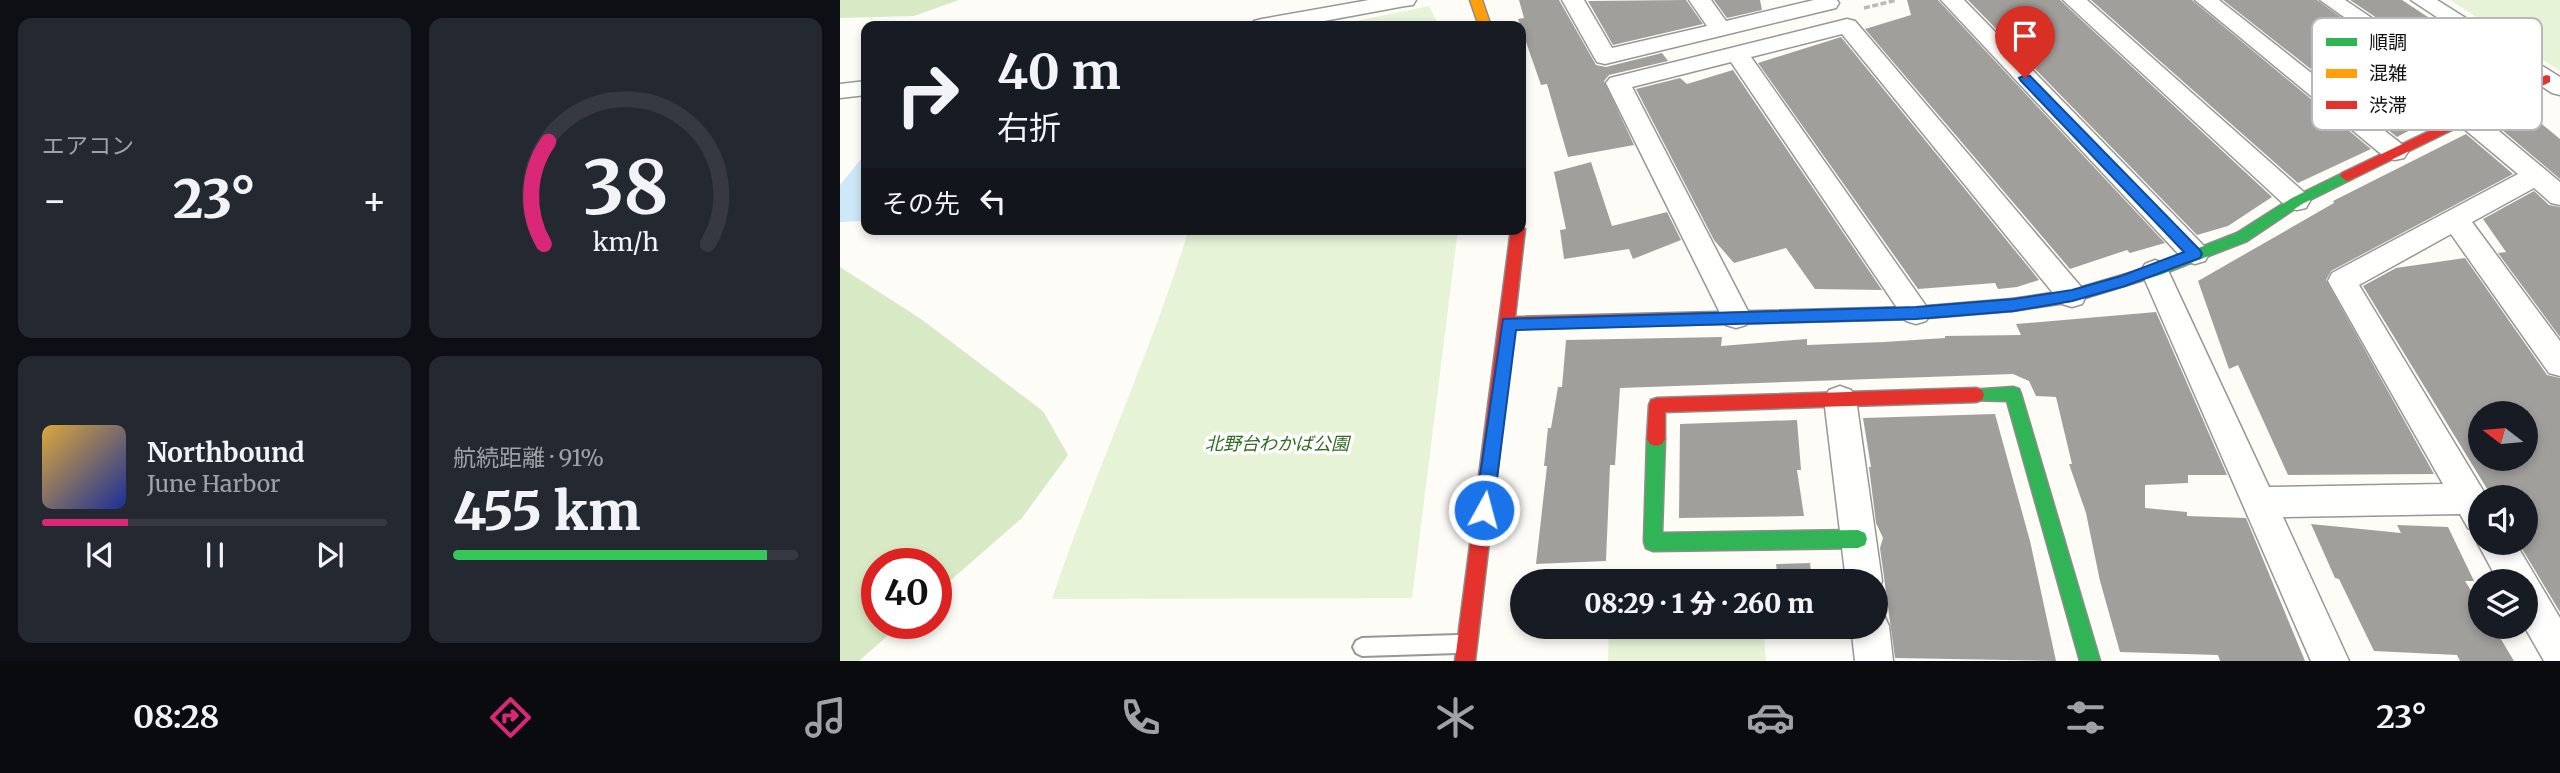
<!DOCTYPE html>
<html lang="ja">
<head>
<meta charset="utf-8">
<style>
  :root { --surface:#171b24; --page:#242831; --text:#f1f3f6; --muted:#9ea1a6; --line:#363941; --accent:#db2777 }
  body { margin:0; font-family:Merriweather,"Noto Sans JP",serif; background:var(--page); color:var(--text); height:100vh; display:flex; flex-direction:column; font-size:26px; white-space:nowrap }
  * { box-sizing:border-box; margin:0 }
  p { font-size:23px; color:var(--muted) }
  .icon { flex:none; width:38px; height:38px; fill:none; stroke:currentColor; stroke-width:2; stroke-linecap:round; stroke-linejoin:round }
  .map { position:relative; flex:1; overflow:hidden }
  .sheet { display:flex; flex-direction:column; gap:18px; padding:18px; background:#0d0f14; width:840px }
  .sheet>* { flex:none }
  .banner { position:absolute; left:21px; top:21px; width:665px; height:214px; border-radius:14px; box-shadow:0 4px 10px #0003; background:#171b24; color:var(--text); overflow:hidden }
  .needle { width:46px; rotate:286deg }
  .buttons { position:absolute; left:1628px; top:401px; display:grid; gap:14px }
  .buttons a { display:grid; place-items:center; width:70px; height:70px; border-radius:50%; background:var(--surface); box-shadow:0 4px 10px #0003; font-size:35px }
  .speed { position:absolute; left:21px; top:548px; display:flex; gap:14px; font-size:35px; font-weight:700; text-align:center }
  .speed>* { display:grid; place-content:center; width:91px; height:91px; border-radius:50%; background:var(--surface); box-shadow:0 4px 10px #0003; line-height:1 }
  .speed .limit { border:10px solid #d22; background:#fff; color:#111 }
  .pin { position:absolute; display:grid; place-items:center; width:60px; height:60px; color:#fff; margin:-72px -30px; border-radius:50% 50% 50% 0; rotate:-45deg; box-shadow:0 0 7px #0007 }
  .pin .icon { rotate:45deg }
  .me { position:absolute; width:77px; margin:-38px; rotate:7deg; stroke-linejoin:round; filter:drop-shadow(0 0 5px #0008) }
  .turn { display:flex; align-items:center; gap:24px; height:147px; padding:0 21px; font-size:32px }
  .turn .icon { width:91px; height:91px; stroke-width:2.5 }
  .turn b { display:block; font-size:49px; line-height:60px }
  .then { display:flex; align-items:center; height:66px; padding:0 21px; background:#0003; gap:14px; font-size:26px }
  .big { font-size:52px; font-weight:800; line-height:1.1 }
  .sheet .card { flex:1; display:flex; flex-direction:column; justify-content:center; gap:10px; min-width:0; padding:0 24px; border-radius:14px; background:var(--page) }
  .sheet .dial { align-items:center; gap:0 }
  .dial svg { height:182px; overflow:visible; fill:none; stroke:var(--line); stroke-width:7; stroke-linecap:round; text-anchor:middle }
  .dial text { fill:var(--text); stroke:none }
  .song { display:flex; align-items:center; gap:21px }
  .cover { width:84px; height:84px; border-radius:10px; background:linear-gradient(135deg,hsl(40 70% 55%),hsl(230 70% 35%)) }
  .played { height:7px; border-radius:4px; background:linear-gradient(90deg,var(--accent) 25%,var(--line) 25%) }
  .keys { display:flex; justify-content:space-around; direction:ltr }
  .heat { display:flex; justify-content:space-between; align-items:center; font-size:38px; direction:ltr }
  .charge { height:10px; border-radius:5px; background:linear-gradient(90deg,#34c759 91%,var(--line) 0) }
  .sheet .tiles { flex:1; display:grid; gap:18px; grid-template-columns:repeat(2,1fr) }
  .trip { position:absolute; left:670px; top:569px; width:378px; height:70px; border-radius:35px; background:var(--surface); box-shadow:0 4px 10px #0003; font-weight:800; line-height:70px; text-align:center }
  .menu { display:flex; height:112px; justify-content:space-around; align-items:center; background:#090b0e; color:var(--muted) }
  .menu .icon { width:49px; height:49px }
  .menu .selected { color:var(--accent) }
  .menu b { font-size:32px; color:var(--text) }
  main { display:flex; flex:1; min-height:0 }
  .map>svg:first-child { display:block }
</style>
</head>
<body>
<main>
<section class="sheet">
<div class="tiles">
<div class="card"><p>エアコン</p>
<div class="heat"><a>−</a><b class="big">23°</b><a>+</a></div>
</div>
<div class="card dial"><svg viewBox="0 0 100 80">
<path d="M14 69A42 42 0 1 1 86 69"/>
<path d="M14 69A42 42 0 0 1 16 24" stroke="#db2777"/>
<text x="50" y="56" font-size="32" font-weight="700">38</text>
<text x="50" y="72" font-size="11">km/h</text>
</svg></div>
<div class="card">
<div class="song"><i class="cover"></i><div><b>Northbound</b><p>June Harbor</p></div></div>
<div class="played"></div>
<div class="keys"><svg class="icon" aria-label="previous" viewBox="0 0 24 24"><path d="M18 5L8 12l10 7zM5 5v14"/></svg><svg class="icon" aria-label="pause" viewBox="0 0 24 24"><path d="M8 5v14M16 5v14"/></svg><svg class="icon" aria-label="next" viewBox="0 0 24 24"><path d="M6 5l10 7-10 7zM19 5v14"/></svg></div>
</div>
<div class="card"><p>航続距離 · 91%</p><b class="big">455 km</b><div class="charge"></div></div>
</div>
</section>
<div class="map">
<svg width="1720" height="661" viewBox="0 0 1720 661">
  <rect width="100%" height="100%" fill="#fdfcf7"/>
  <g fill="#e7f3d7">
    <polygon points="1610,0 1720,0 1720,71"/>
    <polygon points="589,6 599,26 492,26"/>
    <path d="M349,229H618L572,598L212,599C254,474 310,355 349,229Z"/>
    <polygon points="918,570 919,581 789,581"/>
    <polygon points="769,627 923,627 926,661 768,661"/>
  </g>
  <g fill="#d8eac5">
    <polygon points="0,0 119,0 74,16 0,18"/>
    <polygon points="0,267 81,319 203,411 228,455 182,518 96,593 96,564 37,564 37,623 62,623 19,661 0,661"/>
  </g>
  <polygon fill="#cde8f7" points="26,153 26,221 0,222 0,185"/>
  <g fill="#a19f9c" fill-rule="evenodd">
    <polygon points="679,0 719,0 756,65 766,67 822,53 828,61 769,75 764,81 794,145 728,157 707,84 701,85 678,19 684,18"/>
    <polygon points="846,0 863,24 773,45 748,1"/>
    <polygon points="874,0 920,0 922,10 887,18"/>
    <polygon points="1067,0 1098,0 1325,243 1290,253 1287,250 1230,269 1025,29 1071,15"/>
    <polygon points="1128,0 1220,0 1432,197 1388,226 1357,235"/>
    <polygon points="1251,0 1352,0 1531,149 1458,183"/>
    <polygon points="1383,0 1477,0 1621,103 1557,137"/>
    <polygon points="1510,0 1562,0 1644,54 1641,55 1669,77 1644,90"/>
    <polygon points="1001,37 1199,280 1177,287 1158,289 1155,283 1078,289 918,63"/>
    <polygon points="893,70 1042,290 975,289 946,248 894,263 874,240 796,89 840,78 847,84"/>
    <polygon points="1697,120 1720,139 1720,179 1655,124"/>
    <polygon points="1626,134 1673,174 1491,271 1486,280 1594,474 1448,475 1398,365 1389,369 1358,281 1494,203 1493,201"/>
    <polygon points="751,162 772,226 827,212 841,240 793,259 789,249 724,259 720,230 726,229 714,172"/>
    <polygon points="1694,191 1709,205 1720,207 1720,337 1658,253 1666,252 1643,219"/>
    <path d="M1625,258L1707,375L1720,378V612L1678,542H1685V497H1652L1523,286L1556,268ZM1640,413H1685V458H1640Z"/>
    <polygon points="1316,312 1387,475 1348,475 1348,483 1305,485 1305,508 1347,512 1347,516 1406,518 1465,661 1380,661 1378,655 1280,652 1260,581 1246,513 1229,464 1232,464 1216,397 1196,396 1189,381 1173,374 780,388 775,465 770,465 766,561 696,564 707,466 704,466 708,428 711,428 718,387 722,387 726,340 882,337 881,346 967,339 967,345 1044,342 1105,338 1105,336 1181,335 1176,324"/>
    <polygon points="1155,414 1190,541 1216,661 1055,658 1040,548 1043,538 1036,523 1029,467 1031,467 1023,418"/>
    <polygon points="957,420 961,470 957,470 964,516 839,518 840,424"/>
    <polygon points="1471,524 1561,533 1557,525 1608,527 1634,581 1625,581 1640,605 1640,626 1653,626 1674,661 1620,661 1617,655 1534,651 1499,579 1495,578"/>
    <polygon points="970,563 972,581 938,581 936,564"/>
  </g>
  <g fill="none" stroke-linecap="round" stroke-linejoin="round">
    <defs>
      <polygon id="lane" points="618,635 624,638 627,644 624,650 618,653 522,656 516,653 513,647 516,641 522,638"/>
      <g id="street">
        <polygon points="529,0 576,0 573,5 565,6 457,26 411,26 414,21 422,19"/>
        <polygon points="722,0 744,0 772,48 867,26 849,0 871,0 886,21 974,0 997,0 999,3 996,8 765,64 757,62 754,57"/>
        <polygon points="1101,0 1124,0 1365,247 1369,254 1365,261 1355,264 1345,261"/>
        <polygon points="1223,0 1247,0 1466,194 1470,201 1466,208 1457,210 1448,208"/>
        <polygon points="1355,0 1379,0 1564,146 1568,152 1564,158 1555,160 1546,158"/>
        <polygon points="1480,0 1505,0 1655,101 1658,106 1655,111 1646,114 1637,111"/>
        <polygon points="1571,0 1597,0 1720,77 1720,95 1712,93"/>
        <polygon points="1007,19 1015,21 1242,288 1246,296 1242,304 1232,307 1222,304 1002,34 911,57 1091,313 1086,321 1076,324 1066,321 891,62 792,87 911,317 906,325 896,328 886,325 766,83 770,78"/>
        <polygon points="26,81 26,95 0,98 0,84"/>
        <polygon points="1626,109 1635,111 1720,182 1720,205 1711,203 1694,188 1632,222 1720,341 1720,376 1709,373 1611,234 1519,285 1647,497 1640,497 1640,533 1628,528 1620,514 1443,517 1509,661 1471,661 1301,271 1305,264 1315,260 1325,264 1429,487 1603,484 1488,281 1492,273 1678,174 1617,123 1614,117 1617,111"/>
        <polygon points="1000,386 1011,390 1016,399 1042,581 1036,593 1036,581 1006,581 984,399 989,390"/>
        <polygon points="1640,537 1640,542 1675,542 1720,618 1720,661 1704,661 1684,626 1685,581 1658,581 1637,542"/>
        <polygon points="1036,610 1043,613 1049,626 1053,661 1015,661 1011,626 1036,626"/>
      </g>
      <g id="fast">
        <polygon points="1507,171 1514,176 1512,179 1462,204 1407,241 1320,275 1232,302 1172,311 1164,305 1172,299 1232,290 1310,267 1397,233 1452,198"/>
        <polygon points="1173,387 1179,389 1181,394 1260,661 1240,661 1167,401 1130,400 1128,395 1130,390"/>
        <polygon points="816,432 822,434 825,439 822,533 1018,530 1025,533 1027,539 1025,545 1018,548 813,551 806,548 804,542 807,439 810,434"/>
      </g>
      <polygon id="slow" points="630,0 642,0 651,26 639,26"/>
      <g id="jam">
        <polygon points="1706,75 1710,76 1710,82 1512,179 1507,181 1500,176 1502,173"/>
        <polygon points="681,225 685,229 675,317 1076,307 1172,299 1180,305 1172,311 1076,319 674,329 635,661 615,661 671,229 681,229"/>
        <polygon points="1136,388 1142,390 1144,395 1142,400 1136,402 825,412 825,439 822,444 816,446 810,444 807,439 809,405 811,400 817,398"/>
      </g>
    </defs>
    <use href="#lane" stroke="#979795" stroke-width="4"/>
    <use href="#street" stroke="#979795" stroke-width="3"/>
    <use href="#fast" stroke="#8e8d8b" stroke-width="3"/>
    <use href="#slow" stroke="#8e8d8b" stroke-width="3"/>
    <use href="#jam" stroke="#8e8d8b" stroke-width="3"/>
    <polyline stroke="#b9b9b8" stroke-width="3.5" stroke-dasharray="6 2.5" stroke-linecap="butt" points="1024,8 1057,0"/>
    <use href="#lane" fill="#fffffe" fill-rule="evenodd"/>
    <use href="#street" fill="#fffffe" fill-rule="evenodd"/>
    <use href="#fast" fill="#30b455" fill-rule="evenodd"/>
    <use href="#slow" fill="#ff9f0a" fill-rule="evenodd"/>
    <use href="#jam" fill="#e5322d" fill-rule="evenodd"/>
  </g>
  <polygon fill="#1a73e8" stroke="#114b97" stroke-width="2" points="1185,75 1190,76 1360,250 1362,254 1360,258 1285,286 1232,301 1174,311 1076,319 676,330 653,510 651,516 644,519 638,516 635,510 663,319 1076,307 1174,299 1232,290 1281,276 1344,252 1181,81 1179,78"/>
  <g text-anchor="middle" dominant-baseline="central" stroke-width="7" stroke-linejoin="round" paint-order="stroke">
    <g font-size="18" font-style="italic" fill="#2f6b1f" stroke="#fff">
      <text x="437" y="443">北野台わかば公園</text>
    </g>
  </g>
  <rect x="1472" y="18" width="230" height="112" rx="10" fill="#fff" stroke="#b8b8b8" stroke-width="2"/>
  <rect x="1486" y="38" width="31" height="8" fill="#30b455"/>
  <rect x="1486" y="69" width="31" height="9" fill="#ff9f0a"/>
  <rect x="1486" y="101" width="31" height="8" fill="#e5322d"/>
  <g font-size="19" fill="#111">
    <text x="1529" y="49">順調</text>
    <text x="1529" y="80">混雑</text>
    <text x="1529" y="112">渋滞</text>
  </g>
</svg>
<div class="buttons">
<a><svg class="needle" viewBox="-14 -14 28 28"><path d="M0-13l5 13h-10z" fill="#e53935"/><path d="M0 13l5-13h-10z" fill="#9ea1a6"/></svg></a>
<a><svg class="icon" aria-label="sound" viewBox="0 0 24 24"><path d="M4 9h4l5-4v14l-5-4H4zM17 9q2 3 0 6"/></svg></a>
<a><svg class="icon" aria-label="layers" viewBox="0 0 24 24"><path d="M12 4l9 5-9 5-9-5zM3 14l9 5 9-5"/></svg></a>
</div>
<div class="speed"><div class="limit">40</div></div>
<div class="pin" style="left:1185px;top:78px;background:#d93025"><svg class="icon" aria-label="arrive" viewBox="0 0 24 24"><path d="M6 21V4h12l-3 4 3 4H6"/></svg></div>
<svg class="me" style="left:644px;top:510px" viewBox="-20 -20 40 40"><circle r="17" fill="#1a73e8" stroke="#fff" stroke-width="3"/><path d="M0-11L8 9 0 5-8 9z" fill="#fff"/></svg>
<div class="trip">08:29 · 1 分 · 260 m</div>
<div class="banner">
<div class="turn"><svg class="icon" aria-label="right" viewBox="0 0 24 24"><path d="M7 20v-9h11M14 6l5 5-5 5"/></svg><div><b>40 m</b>右折</div></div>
<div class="then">その先<svg class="icon" aria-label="left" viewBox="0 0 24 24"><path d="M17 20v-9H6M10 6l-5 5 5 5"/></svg></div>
</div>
</div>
</main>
<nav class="menu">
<b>08:28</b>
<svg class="icon selected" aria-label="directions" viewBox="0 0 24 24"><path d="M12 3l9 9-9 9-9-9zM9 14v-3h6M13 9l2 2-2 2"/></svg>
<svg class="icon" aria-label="music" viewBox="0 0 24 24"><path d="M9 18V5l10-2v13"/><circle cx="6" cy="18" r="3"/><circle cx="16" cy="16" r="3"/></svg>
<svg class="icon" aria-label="phone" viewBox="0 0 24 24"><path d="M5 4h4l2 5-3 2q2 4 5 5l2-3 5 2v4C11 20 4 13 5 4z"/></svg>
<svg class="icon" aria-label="climate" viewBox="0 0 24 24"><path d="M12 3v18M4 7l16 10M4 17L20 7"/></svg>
<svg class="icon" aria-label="car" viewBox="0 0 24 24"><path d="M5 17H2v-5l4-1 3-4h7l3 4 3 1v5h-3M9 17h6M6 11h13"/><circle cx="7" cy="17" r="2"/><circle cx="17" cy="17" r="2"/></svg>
<svg class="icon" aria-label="filters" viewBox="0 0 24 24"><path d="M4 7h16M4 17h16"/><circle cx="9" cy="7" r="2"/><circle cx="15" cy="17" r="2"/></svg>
<b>23°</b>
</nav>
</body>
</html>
